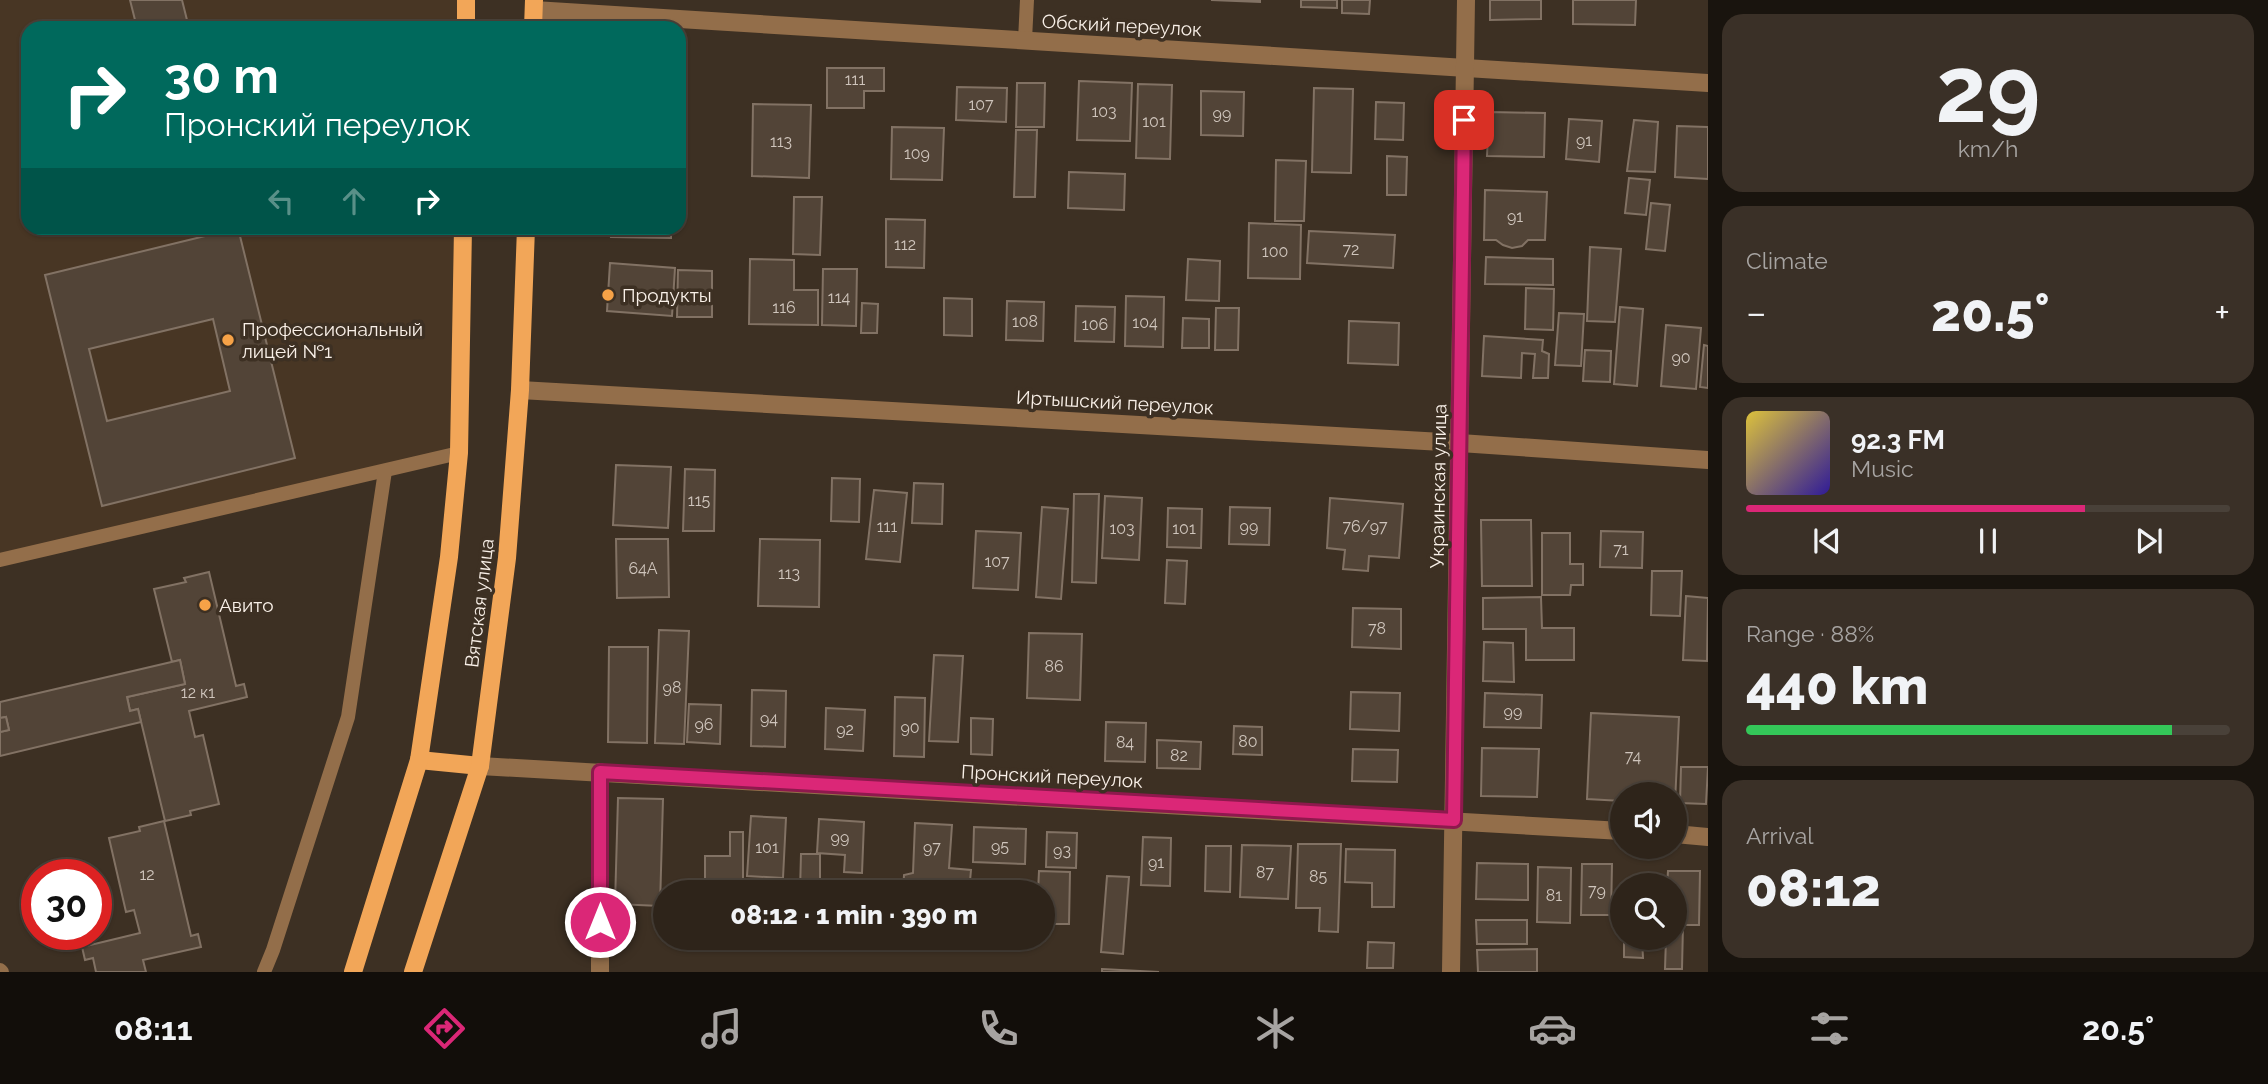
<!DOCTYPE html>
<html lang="en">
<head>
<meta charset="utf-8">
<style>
  :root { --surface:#2e241a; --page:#3a3027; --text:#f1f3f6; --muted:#a7a4a2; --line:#494139; --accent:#db2777 }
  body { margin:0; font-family:Raleway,sans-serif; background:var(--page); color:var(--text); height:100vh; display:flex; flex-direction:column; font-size:26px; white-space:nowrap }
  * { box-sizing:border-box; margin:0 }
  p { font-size:23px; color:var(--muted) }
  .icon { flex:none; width:38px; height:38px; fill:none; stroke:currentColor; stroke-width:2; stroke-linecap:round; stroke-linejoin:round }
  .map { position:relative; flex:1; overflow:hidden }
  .drawer { display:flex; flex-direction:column; gap:14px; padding:14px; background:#19140e; width:560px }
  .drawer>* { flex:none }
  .top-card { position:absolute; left:21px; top:21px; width:665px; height:214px; border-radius:21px; box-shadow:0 2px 5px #0004,0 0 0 2px var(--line); background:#00695c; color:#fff; overflow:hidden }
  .controls { position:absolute; left:1610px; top:782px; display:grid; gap:14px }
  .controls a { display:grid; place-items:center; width:77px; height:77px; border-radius:50%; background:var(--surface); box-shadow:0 2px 5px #0004,0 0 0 2px var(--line); font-size:35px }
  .speed { position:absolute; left:21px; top:859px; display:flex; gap:14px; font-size:35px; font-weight:700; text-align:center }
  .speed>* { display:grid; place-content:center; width:91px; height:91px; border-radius:50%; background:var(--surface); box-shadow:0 2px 5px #0004,0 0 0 2px var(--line); line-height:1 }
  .speed .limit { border:10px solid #d22; background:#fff; color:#111 }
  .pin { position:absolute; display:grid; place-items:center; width:60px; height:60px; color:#fff; margin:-30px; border-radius:14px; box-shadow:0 4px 10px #0006 }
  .me { position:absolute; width:77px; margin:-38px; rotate:0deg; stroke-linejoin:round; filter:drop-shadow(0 0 5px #0008) }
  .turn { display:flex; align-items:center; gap:24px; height:147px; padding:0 28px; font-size:32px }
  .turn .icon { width:91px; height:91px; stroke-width:2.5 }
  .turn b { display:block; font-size:49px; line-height:60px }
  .lanes { display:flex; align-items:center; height:66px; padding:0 28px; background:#0003; justify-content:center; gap:35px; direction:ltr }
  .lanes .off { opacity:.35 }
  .big { font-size:52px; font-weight:800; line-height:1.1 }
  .drawer .widget { flex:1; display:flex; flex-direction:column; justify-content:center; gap:10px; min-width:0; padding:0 24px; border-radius:21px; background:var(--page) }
  .drawer .dial { align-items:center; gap:0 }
  .dial b { font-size:91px; line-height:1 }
  .song { display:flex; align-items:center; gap:21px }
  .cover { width:84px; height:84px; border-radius:10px; background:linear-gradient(135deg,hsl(50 70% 55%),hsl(250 70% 35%)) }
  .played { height:7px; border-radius:4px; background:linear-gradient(90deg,var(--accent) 70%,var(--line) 70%) }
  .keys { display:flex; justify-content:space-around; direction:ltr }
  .heat { display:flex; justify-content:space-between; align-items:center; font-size:38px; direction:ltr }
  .charge { height:10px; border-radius:5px; background:linear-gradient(90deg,#34c759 88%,var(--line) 0) }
  .trip { position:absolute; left:653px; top:880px; width:402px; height:70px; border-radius:35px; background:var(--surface); box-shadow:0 2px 5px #0004,0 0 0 2px var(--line); font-weight:800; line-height:70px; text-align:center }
  .dock { display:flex; height:112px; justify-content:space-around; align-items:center; background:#120e0a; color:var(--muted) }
  .dock .icon { width:49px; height:49px }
  .dock .current { color:var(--accent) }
  .dock b { font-size:32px; color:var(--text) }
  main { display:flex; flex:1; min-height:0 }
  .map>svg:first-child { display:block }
</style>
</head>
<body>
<main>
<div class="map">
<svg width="1708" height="972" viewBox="0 0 1708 972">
  <rect width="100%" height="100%" fill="#3d3023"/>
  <polygon fill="#483624" points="0,0 462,0 462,28 28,28 28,228 457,228 453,453 0,559"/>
  <g fill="#524437" stroke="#827264" stroke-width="2" fill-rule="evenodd">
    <polygon points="130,0 182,0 189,28 137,28"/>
    <polygon points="1211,0 1260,0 1260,2"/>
    <polygon points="1301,0 1337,0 1337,8 1301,7"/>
    <polygon points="1342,0 1370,0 1369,14 1342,13"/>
    <polygon points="1490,0 1541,0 1541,19 1490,20"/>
    <polygon points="1573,0 1636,0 1635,25 1573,24"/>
    <polygon points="679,55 685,55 683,118 679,118"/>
    <polygon points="827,68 884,68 884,91 864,91 864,108 827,108"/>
    <polygon points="1079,81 1132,83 1130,141 1077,140"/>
    <polygon points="1017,83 1045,83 1044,127 1016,127"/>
    <polygon points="1138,84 1172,85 1170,159 1136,158"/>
    <polygon points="957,87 1007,88 1006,122 956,120"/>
    <polygon points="1314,88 1353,89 1351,173 1312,172"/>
    <polygon points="1201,91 1244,92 1243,136 1201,135"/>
    <polygon points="1376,102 1404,103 1403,140 1375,139"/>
    <polygon points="753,104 811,105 809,178 752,176"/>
    <polygon points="1489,112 1545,113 1544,157 1487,156"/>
    <polygon points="1569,119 1602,121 1599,162 1566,159"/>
    <polygon points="1634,120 1658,122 1655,172 1627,171"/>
    <polygon points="1677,126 1708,127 1708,179 1675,177"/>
    <polygon points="892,127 944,128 942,180 891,179"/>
    <polygon points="1016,130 1037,130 1035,197 1014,197"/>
    <polygon points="1387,156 1407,157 1406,195 1387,195"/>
    <polygon points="1276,160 1306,161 1304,221 1275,221"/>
    <polygon points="1069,172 1125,174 1124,210 1068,208"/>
    <polygon points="1629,178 1650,180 1646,215 1625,213"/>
    <polygon points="1485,190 1547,192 1545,240 1528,240 1522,246 1512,248 1503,245 1496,240 1484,240"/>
    <polygon points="794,197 822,197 820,255 793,254"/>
    <polygon points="1651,203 1670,205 1665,251 1646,249"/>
    <polygon points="886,219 925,220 924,268 886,267"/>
    <polygon points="1249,223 1301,225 1300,279 1248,278"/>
    <path d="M238,228L295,458L102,506L45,275ZM213,319L230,391L107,421L89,349Z"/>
    <polygon points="612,228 671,228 671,238 611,237"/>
    <polygon points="1309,231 1395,235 1393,268 1307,263"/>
    <polygon points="1590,247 1621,249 1615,322 1587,321"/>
    <polygon points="1486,257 1553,259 1553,285 1485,284"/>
    <polygon points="750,259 794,260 794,290 818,290 818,325 749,324"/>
    <polygon points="1188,259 1220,261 1219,301 1186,300"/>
    <polygon points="610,263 675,268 672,316 607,311"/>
    <polygon points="823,269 857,269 856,326 822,325"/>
    <polygon points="678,270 712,271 712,317 677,317"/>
    <polygon points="1526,288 1554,289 1553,330 1525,329"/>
    <polygon points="1126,296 1164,297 1163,347 1125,346"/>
    <polygon points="944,298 972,299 972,336 944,335"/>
    <polygon points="1007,301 1044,302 1043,341 1006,340"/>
    <polygon points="862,303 878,304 877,333 861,333"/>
    <polygon points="1076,306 1115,307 1114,342 1075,341"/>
    <polygon points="1620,307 1643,309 1637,386 1614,384"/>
    <polygon points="1216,308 1239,308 1238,350 1215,350"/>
    <polygon points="1559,313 1584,314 1581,366 1555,365"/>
    <polygon points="1183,318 1209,319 1209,348 1182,348"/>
    <polygon points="1349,321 1399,323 1398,365 1348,363"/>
    <polygon points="1666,325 1701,328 1696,389 1661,386"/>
    <polygon points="1484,336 1543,340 1542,351 1549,354 1548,378 1533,378 1535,354 1522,353 1521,378 1482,376"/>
    <polygon points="1704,345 1708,346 1708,388 1700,387"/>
    <polygon points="1585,350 1611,351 1610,382 1583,381"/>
    <polygon points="616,465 671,467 668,528 613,525"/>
    <polygon points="685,469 715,470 714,531 683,531"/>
    <polygon points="832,478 860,479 859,522 831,521"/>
    <polygon points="914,483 943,484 942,524 912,523"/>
    <polygon points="874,490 907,493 900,562 866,559"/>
    <polygon points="1074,494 1099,494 1096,583 1072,582"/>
    <polygon points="1105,496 1142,498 1139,560 1102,558"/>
    <polygon points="1330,498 1403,504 1399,558 1369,556 1368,571 1343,569 1345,550 1327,548"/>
    <polygon points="1042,507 1068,509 1061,599 1036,597"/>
    <polygon points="1230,507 1270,508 1269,545 1229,544"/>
    <polygon points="1168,508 1202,509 1201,548 1167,547"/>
    <polygon points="1481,520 1531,520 1532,586 1482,586"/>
    <polygon points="976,531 1021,533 1018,590 973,588"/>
    <polygon points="1601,531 1643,532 1642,568 1600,567"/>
    <polygon points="1542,533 1570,533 1570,564 1583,564 1583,585 1571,585 1570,595 1542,595"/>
    <polygon points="616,539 668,539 669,597 617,598"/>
    <polygon points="760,539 820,540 819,607 758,606"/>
    <polygon points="1167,560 1187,561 1185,604 1165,603"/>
    <polygon points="1652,571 1682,571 1680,616 1651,615"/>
    <polygon points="209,572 236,686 244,684 247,697 189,711 195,737 203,735 219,804 190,811 191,815 165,821 138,709 130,711 127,697 185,684 180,660 172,662 154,589 186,582 184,578"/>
    <polygon points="1686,596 1708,598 1707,661 1683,660"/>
    <polygon points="1541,597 1542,628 1574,628 1574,660 1526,660 1526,629 1483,629 1483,598"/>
    <polygon points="1353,608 1401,609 1401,649 1352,647"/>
    <polygon points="659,630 689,631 684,744 655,743"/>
    <polygon points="1029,633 1082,634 1080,700 1027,698"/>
    <polygon points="1484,642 1513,643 1514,682 1483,681"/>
    <polygon points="609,647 648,647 647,743 608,742"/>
    <polygon points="934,655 963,656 958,742 929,741"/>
    <polygon points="180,660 185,684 127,697 130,711 138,709 141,722 0,756 0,732 9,730 6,717 0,718 0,702"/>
    <polygon points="752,690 786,691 785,747 751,746"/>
    <polygon points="1351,692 1400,693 1399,731 1350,729"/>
    <polygon points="1485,693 1542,695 1541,728 1484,727"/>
    <polygon points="895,697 925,698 924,757 894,756"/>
    <polygon points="689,704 721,705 720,744 687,742"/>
    <polygon points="826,708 865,710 863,751 825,749"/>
    <polygon points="1591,713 1679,717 1675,803 1675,794 1622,794 1622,801 1587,799"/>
    <polygon points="6,717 9,730 0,732 0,718"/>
    <polygon points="971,718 993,719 992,755 971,754"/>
    <polygon points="1106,722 1146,723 1145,762 1105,761"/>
    <polygon points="1234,726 1262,727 1262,755 1233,754"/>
    <polygon points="1157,740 1201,742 1200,769 1157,768"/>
    <polygon points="1482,748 1539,749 1537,797 1481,796"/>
    <polygon points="1353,749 1398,750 1397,782 1352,781"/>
    <polygon points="1681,767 1708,767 1706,804 1680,803"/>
    <polygon points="618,798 663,799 660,906 615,904"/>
    <polygon points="751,816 786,818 783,878 747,876"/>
    <polygon points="819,819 864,822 862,873 844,872 845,855 817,853"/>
    <polygon points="164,821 191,936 198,934 201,947 143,960 146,972 96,972 93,958 85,960 82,947 140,933 134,910 126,912 109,838 140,831 139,827"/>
    <polygon points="915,823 952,825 949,868 971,870 969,892 903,892 904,875 913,873"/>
    <polygon points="974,827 1026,829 1025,864 973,862"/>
    <polygon points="730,832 743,832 743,892 705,892 705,856 730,856"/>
    <polygon points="1047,832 1077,833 1076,868 1046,867"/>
    <polygon points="1143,837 1171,838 1170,886 1141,885"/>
    <polygon points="1298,844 1341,844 1338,932 1319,931 1320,908 1296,908"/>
    <polygon points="1242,845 1291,846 1288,899 1240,897"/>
    <polygon points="1206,846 1231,846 1230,892 1205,891"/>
    <polygon points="1346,849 1395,850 1394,907 1372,907 1372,883 1345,882"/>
    <polygon points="801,854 820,854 820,891 800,891"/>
    <polygon points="1477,863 1528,864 1528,900 1476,899"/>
    <polygon points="1582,864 1612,864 1611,915 1581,915"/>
    <polygon points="1538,867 1571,868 1570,923 1537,922"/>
    <polygon points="1039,871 1070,872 1069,924 1043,924 1043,892 1038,892"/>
    <polygon points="1668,871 1700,871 1699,925 1683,925 1682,969 1665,969 1666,938 1675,938 1675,886 1667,886"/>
    <polygon points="1107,876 1129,877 1123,954 1101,952"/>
    <polygon points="1476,920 1527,920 1527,944 1477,944"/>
    <polygon points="900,938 967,938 966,950 900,946"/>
    <polygon points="1624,938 1642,938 1643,958 1624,957"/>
    <polygon points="1368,942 1394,943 1393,968 1367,968"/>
    <polygon points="1537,949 1537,972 1478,972 1477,950"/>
    <polygon points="1102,969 1159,972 1102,972"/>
  </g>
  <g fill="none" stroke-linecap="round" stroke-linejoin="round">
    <g stroke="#936e4a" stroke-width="14">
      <polyline points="1025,40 1027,0"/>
      <polyline points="0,560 459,453"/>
      <polyline points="0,970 2,972"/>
      <polyline points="264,972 273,950 348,717 385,471"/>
    </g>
    <g stroke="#936e4a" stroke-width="18">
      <polyline points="534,10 1708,83"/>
      <polyline points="520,390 1460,443 1708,460"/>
      <polyline points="480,766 1622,831"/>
      <polyline points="600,772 600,972"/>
      <polyline points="1675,834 1708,837"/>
      <polyline points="1451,972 1466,0"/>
    </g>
    <g stroke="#f2a658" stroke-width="18">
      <polyline points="466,28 466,0"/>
      <polyline points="533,28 534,0"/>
      <polyline points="419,760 480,766"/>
      <polyline points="353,972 419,760 449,557 459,453 463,228"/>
      <polyline points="413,972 480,766 507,558 520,390 526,228"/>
    </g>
  </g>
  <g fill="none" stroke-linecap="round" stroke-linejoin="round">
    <defs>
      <polyline id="route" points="600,922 600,772 1454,820 1464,120"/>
    </defs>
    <use href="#route" stroke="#8e194d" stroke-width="18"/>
    <use href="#route" stroke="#db2777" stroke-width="12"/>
  </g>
  <g fill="#f6a247" stroke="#3d3023" stroke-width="2.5">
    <circle cx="608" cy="295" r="7"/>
    <circle cx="228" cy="340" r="7"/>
    <circle cx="205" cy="605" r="7"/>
  </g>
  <g text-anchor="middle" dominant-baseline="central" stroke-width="7" stroke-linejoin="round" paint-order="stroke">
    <g font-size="16" fill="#cfc5bc">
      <text x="855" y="79">111</text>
      <text x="981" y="104">107</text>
      <text x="1104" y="111">103</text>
      <text x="1222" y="113">99</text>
      <text x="1154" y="121">101</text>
      <text x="1584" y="140">91</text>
      <text x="781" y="141">113</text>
      <text x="917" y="153">109</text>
      <text x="1515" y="216">91</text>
      <text x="905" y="244">112</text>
      <text x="1351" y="249">72</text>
      <text x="1275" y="251">100</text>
      <text x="839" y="297">114</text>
      <text x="784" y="307">116</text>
      <text x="1025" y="321">108</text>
      <text x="1145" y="322">104</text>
      <text x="1095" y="324">106</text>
      <text x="1681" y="357">90</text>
      <text x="699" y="500">115</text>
      <text x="887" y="526">111</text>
      <text x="1249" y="526">99</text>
      <text x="1365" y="526">76/97</text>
      <text x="1122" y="528">103</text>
      <text x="1184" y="528">101</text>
      <text x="1621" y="549">71</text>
      <text x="997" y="561">107</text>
      <text x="643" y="568">64А</text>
      <text x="789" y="573">113</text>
      <text x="1377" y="628">78</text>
      <text x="1054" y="666">86</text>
      <text x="672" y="687">98</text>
      <text x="198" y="692">12 к1</text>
      <text x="1513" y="711">99</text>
      <text x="769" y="718">94</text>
      <text x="704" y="724">96</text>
      <text x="910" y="727">90</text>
      <text x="845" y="729">92</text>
      <text x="1248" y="741">80</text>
      <text x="1125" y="742">84</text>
      <text x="1179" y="755">82</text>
      <text x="1633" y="756">74</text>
      <text x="840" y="837">99</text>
      <text x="1000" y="846">95</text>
      <text x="767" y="847">101</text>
      <text x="932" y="847">97</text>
      <text x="1062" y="850">93</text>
      <text x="1156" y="862">91</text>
      <text x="1265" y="872">87</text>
      <text x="147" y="874">12</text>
      <text x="1318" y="876">85</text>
      <text x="1597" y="890">79</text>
      <text x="1554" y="895">81</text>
    </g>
    <g font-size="19" fill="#f9f0e8" stroke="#3d3023">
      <text transform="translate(1122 25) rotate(3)">Обский переулок</text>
      <text transform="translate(1115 402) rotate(3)">Иртышский переулок</text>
      <text transform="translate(1438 486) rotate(-89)">Украинская улица</text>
      <text transform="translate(479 603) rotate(-83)">Вятская улица</text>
      <text transform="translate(1052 776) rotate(3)">Пронский переулок</text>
    </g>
    <g font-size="19" fill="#f9f0e8" stroke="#3d3023" text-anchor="start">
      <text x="622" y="295">Продукты</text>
      <text x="242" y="329">Профессиональный<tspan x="242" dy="22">лицей №1</tspan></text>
      <text x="219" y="605">Авито</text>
    </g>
  </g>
</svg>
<div class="controls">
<a><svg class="icon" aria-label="sound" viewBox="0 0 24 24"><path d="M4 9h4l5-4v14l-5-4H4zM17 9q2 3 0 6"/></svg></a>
<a><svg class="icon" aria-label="search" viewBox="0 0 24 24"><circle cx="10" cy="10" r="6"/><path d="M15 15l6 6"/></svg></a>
</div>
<div class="speed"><div class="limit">30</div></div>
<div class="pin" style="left:1464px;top:120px;background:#d93025"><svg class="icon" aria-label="arrive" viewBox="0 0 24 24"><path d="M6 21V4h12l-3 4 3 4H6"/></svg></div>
<svg class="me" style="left:600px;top:922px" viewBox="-20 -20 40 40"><circle r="17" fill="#db2777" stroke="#fff" stroke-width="3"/><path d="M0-11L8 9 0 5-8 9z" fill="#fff"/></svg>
<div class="trip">08:12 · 1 min · 390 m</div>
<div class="top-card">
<div class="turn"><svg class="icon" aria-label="right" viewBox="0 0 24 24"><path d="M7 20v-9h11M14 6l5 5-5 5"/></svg><div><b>30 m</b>Пронский переулок</div></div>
<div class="lanes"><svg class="icon off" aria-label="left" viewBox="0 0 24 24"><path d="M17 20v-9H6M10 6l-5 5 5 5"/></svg><svg class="icon off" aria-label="ahead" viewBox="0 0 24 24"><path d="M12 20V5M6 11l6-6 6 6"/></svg><svg class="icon" aria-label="right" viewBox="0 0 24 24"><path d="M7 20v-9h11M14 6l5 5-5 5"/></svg></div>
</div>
</div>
<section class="drawer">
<div class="widget dial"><b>29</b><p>km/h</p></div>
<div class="widget"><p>Climate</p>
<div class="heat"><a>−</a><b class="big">20.5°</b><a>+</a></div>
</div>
<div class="widget">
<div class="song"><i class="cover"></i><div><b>92.3 FM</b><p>Music</p></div></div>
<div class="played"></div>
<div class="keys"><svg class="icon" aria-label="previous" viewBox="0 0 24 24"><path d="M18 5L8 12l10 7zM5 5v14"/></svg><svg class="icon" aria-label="pause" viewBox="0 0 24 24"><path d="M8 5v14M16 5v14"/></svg><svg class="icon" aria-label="next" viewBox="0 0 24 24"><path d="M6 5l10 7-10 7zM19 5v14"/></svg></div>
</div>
<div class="widget"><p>Range · 88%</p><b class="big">440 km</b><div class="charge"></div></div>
<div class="widget"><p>Arrival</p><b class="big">08:12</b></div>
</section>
</main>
<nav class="dock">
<b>08:11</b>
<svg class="icon current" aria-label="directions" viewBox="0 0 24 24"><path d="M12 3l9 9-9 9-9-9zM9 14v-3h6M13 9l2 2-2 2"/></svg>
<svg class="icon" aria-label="music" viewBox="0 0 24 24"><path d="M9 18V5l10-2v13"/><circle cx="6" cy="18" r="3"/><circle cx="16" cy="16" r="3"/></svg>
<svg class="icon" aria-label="phone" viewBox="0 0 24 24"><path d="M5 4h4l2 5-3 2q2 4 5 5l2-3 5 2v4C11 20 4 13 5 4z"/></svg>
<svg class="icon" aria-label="climate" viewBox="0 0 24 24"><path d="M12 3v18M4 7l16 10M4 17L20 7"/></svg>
<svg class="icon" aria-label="car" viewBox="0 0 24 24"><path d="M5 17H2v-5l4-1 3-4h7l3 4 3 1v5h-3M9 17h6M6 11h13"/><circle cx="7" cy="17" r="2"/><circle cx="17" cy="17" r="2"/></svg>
<svg class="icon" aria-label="filters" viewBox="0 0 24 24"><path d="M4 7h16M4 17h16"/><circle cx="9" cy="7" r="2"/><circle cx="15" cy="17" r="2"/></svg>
<b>20.5°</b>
</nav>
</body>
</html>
